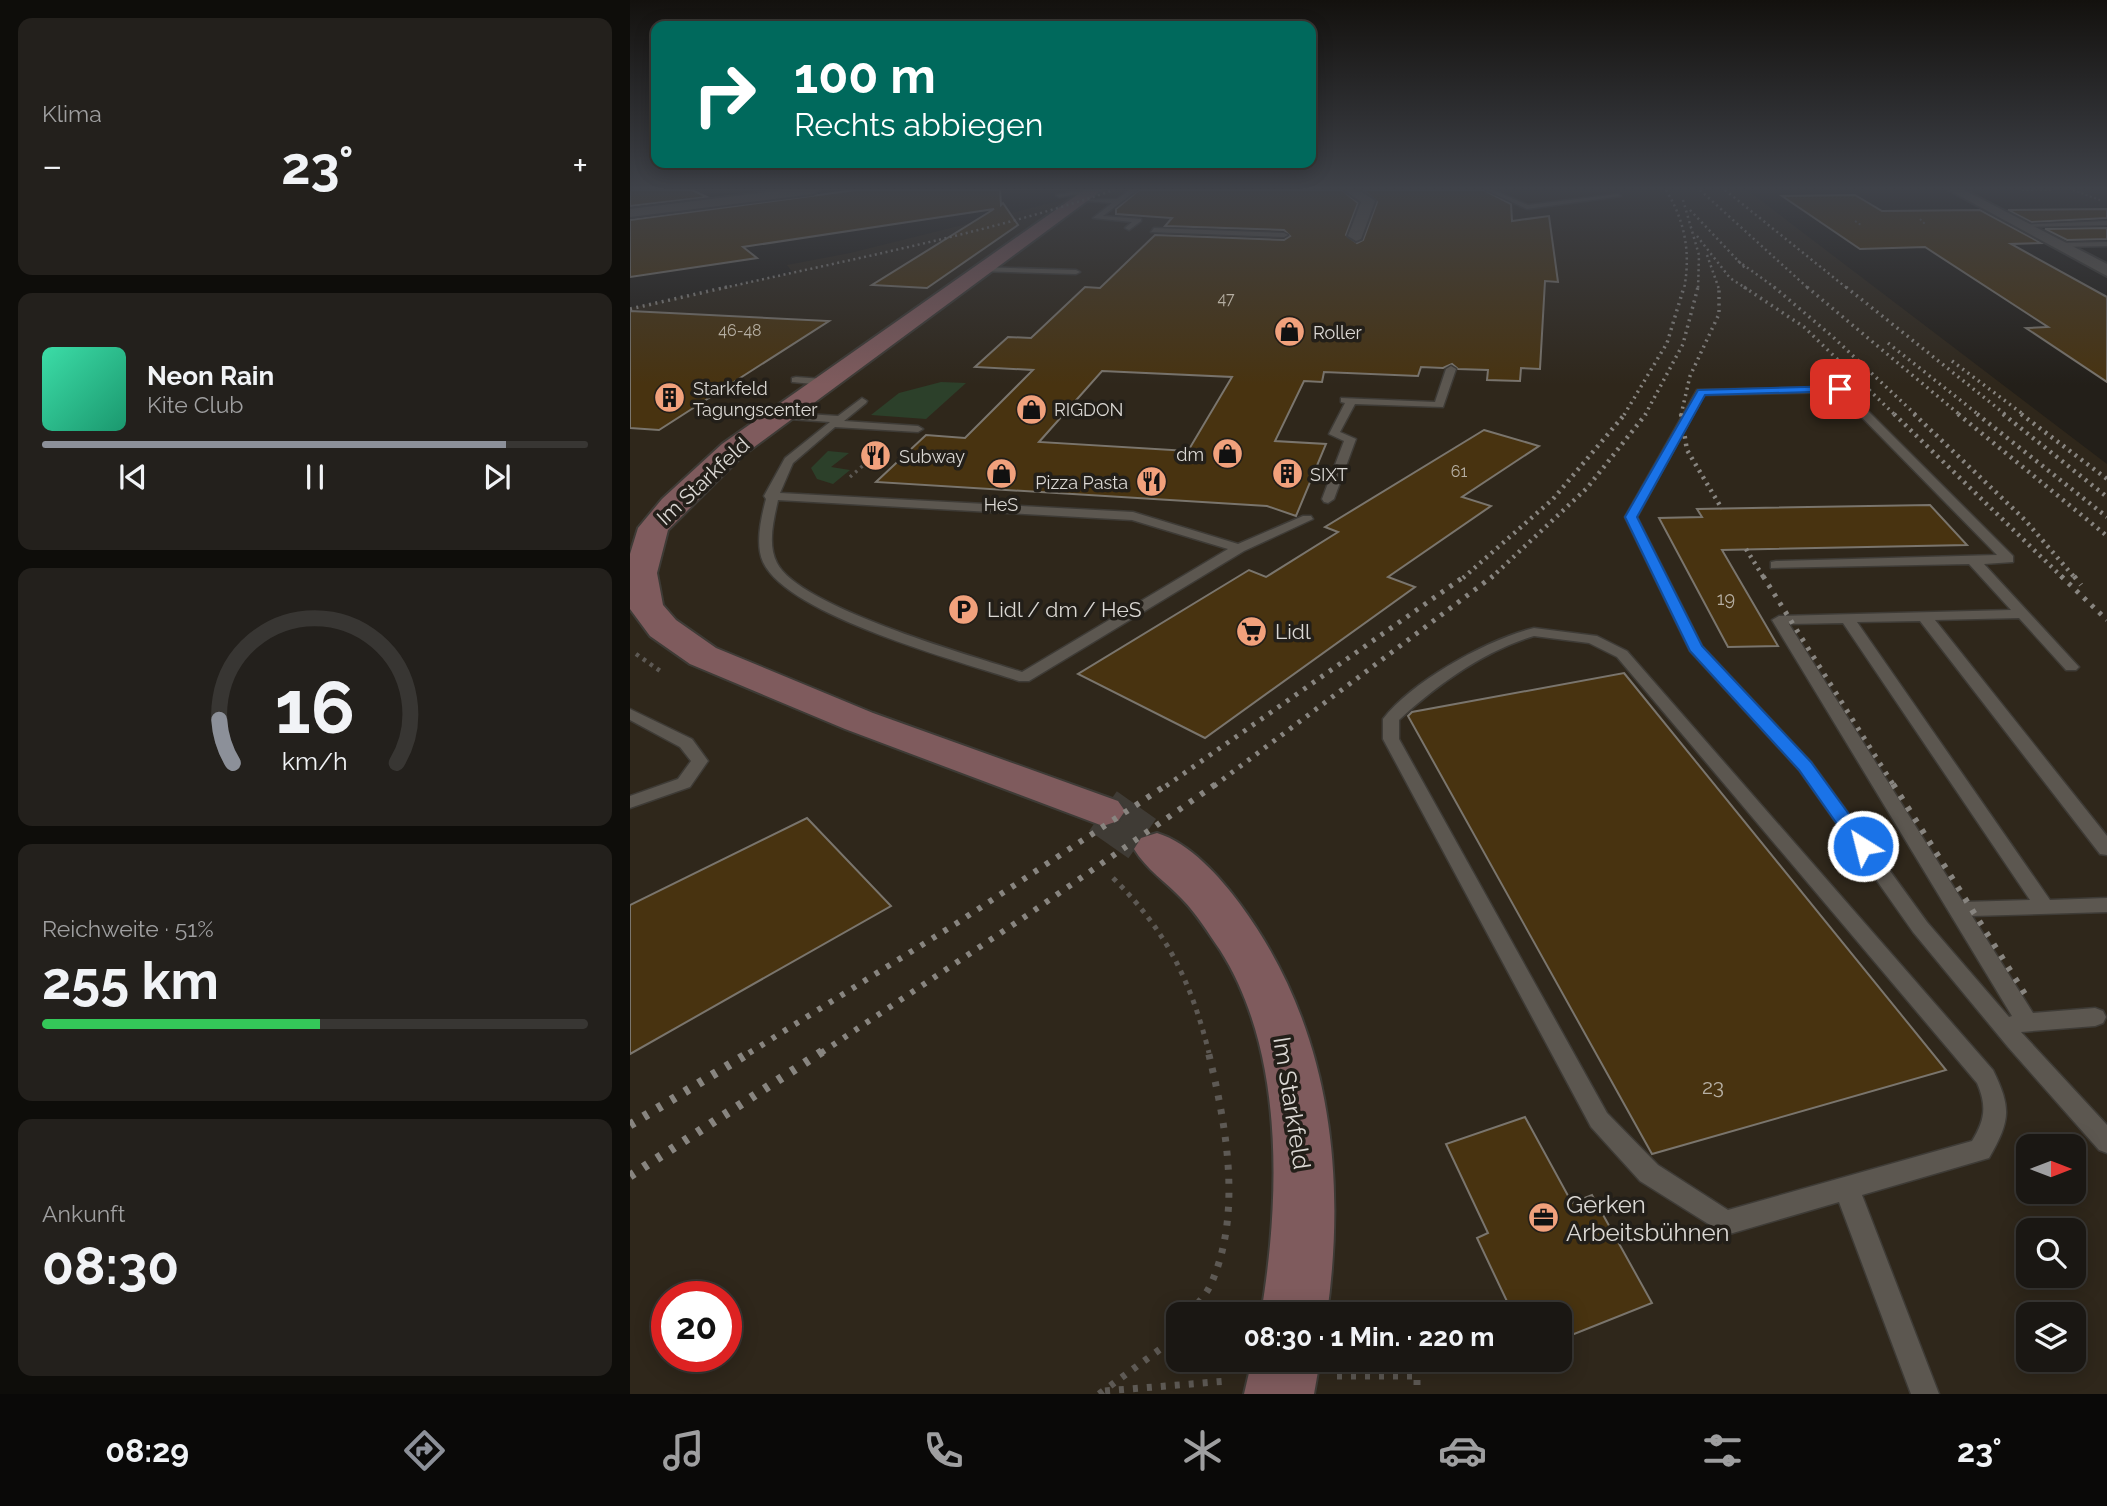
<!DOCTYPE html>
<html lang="de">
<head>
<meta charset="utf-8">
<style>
  :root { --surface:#1a1713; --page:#23201c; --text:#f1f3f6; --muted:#9f9fa0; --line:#383633; --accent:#8c9099 }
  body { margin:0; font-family:Raleway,sans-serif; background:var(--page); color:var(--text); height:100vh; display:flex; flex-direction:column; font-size:26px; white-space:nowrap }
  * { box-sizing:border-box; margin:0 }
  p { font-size:23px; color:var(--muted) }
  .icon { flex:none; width:38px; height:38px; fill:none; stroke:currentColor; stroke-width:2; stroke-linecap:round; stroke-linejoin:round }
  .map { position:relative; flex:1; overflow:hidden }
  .sheet { display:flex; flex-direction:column; gap:18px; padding:18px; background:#0e0d0a; width:630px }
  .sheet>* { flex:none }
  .top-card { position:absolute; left:21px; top:21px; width:665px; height:147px; border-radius:14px; box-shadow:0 4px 18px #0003,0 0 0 2px var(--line); background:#00695c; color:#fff; overflow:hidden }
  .needle { width:46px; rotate:90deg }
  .buttons { position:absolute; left:1386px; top:1134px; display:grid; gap:14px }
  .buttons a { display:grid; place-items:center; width:70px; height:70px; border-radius:14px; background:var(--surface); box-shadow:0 4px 18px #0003,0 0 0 2px var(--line); font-size:35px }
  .speed { position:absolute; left:21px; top:1281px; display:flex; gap:14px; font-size:35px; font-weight:700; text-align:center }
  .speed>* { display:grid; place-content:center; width:91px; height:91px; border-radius:50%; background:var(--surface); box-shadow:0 4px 18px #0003,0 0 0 2px var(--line); line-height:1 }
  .speed .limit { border:10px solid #d22; background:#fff; color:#111 }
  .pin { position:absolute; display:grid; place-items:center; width:60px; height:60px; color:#fff; margin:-30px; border-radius:14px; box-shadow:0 4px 10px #0006 }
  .me { position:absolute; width:77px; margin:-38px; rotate:324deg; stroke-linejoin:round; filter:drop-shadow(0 0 5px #0008) }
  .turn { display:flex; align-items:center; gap:24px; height:147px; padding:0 28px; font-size:32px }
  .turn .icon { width:91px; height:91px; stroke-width:2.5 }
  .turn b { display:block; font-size:49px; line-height:60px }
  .big { font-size:52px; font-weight:700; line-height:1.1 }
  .sheet .widget { flex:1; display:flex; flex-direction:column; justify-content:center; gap:10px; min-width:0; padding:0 24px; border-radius:14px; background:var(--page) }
  .sheet .dial { align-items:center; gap:0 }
  .dial svg { height:182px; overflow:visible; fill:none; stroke:var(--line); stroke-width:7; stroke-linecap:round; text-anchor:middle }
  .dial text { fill:var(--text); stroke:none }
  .song { display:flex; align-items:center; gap:21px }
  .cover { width:84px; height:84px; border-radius:10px; background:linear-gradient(135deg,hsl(160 70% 55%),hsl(160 70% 35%)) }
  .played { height:7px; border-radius:4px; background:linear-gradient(90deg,var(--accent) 85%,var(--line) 85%) }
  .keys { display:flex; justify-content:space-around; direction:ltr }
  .heat { display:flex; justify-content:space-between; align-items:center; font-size:38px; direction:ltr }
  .charge { height:10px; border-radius:5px; background:linear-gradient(90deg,#34c759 51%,var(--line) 0) }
  .trip { position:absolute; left:536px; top:1302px; width:406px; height:70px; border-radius:14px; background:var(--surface); box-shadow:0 4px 18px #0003,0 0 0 2px var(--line); font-weight:700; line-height:70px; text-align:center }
  .tab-bar { display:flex; height:112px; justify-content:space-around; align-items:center; background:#0a0908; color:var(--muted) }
  .tab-bar .icon { width:49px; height:49px }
  .tab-bar .current { color:var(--accent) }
  .tab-bar b { font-size:32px; color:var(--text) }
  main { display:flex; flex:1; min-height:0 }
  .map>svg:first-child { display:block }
</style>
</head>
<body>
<main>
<section class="sheet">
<div class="widget"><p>Klima</p>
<div class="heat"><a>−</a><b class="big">23°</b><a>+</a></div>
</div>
<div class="widget">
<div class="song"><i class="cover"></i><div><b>Neon Rain</b><p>Kite Club</p></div></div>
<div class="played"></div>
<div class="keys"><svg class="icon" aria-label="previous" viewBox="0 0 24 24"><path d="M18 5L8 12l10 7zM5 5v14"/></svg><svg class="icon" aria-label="pause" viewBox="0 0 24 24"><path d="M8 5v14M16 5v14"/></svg><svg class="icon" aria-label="next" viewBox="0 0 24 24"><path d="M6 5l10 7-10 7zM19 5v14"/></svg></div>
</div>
<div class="widget dial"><svg viewBox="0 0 100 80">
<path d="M14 69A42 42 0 1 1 86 69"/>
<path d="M14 69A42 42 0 0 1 8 50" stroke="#8c9099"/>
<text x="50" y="56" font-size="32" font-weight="700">16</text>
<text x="50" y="72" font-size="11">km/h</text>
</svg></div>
<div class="widget"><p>Reichweite · 51%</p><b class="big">255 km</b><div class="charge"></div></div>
<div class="widget"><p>Ankunft</p><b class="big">08:30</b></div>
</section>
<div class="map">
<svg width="1477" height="1394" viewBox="0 0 1477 1394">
  <rect width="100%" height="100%" fill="#231f19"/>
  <path fill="#2f271b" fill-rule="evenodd" d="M473,190H1117L1477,464V1394H0V308L163,273L157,265L220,253ZM1398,1146H1444V1192H1398ZM1398,1230H1444V1276H1398ZM37,1297H96V1356H37ZM548,1314H929V1360H548ZM1398,1314H1444V1360H1398Z"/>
  <g fill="#2c402a">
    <polygon points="311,382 336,383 296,419 241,415 269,393"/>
    <polygon points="198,451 219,453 201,467 220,470 203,484 187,479 181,468"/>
  </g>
  <g fill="#483310" stroke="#7a756d" stroke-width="2" fill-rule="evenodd">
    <polygon points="0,190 62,190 77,197 0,206"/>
    <polygon points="226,190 370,190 371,205 373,203 388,225 297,288 242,285 364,209 113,247 127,258 0,277 0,220"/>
    <path d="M509,190H712L728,203L716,235L727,243L733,240L747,202L733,190H854L881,204L882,221L919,216L928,282L915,281L910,369L891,368L890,381L857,380L858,370L828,369L822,364L813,368L791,367L788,376L694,372L692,382L674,381L645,441L696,444L666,516L637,506L246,482L296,435L335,438L403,370L345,367L378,337L401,338L455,287L470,288L525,235L654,240L660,236L654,230L535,226L542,218L486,214V209ZM472,371L602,377L558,451L409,442Z"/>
    <polygon points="1225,195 1252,211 1350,210 1411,243 1381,244 1477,297 1477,382 1396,328 1418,327 1295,247 1230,249 1152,196"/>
    <polygon points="1477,209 1477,218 1401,222 1378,210"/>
    <polygon points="1477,228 1477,239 1437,240 1415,229"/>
    <polygon points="0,311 199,321 29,430 0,428"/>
    <polygon points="854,430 909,446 832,497 861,506 758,577 785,587 575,738 448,674 619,570 636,577 708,532 695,527"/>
    <polygon points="1300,505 1337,545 1092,550 1148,646 1098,647 1029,518 1072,517 1067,509"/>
    <polygon points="994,673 1316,1070 1022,1154 778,716 782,712"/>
    <polygon points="177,818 261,906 0,1054 0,905"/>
    <polygon points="895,1117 942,1203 962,1195 1022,1303 929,1340 929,1314 883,1314 847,1238 858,1233 816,1144"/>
  </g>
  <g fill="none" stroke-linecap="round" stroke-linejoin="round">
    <polyline stroke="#3f3b35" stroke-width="48" stroke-dasharray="48 24" stroke-linecap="butt" points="473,811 527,849"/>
    <defs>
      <g id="lane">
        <polygon points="454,190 456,193 429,197 426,195"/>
        <polygon points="500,190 507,190 473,216 511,219 511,221 499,230 495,228 502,222 463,218 482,203 445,200 487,199"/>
        <polygon points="856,190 863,190 898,205 988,194 991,196 897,209"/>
        <polygon points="1477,221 1477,225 1391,227 1387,225"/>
        <polygon points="524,228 654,233 658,235 654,237 521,232"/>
        <polygon points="1477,242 1477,246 1428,247 1424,245 1428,243"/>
        <polygon points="350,267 446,270 450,272 446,274 347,271"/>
        <polygon points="821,366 826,369 813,407 725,404 710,432 726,439 704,499 698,503 694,502 692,499 714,441 699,434 715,403 711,402 711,398 805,402 816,369"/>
        <polygon points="166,377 193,379 198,382 193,385 162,382 162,378"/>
        <path d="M1214,387L1383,556V562L1354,564L1449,667L1446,670H1436L1389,618L1305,620L1477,836V855L1470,854L1290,621L1227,622L1420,900L1477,898V912L1342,916L1403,1013L1465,1008L1473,1011L1476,1017L1473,1023L1465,1026L1391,1032L1477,1125V1153L1469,1150L1378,1047L1283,932L1169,770L1060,651L995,517L1067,390ZM1207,392L1367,555L1146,561L1141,562V568L1339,564L1381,610L1149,616L1142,620L1382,1016L1379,1017L1297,922L1181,762L1072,646L1007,517L1074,395ZM1213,623L1400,900L1333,902L1159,624Z"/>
        <path d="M232,398L237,401L236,403L214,421L288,426L293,429L288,432L205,427L163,463L150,493L503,512L608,544L673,516H681L683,519L614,551L399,681H389C332,662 158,616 133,562C125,544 131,518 136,499L134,496L155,458L200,422L147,418L142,415L147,412L208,416ZM148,500L502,520L598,549L392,672C342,656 169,607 147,563C137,544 144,519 148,500Z"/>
        <path d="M904,628L967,636L997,651L1363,1070C1382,1109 1380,1121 1359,1158L1232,1195L1309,1394H1281L1209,1202L1096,1235L1010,1181L961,1127L753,739V719C782,681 858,639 904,628ZM904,636L959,643L987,657L1347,1083C1357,1106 1355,1120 1342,1141L1098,1210L1028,1165L977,1113L769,739V720C807,685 854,651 904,636Z"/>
        <polygon points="0,709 62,739 78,761 60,787 0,808 0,796 48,779 61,761 50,747 0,720"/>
      </g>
      <g id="street">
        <polygon points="154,190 190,190 183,194 0,217 0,209"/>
        <polygon points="714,190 729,190 745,201 731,239 726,241 718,236 731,202"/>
        <polygon points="1319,190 1334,190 1477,264 1477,276"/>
      </g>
      <g id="secondary">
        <polygon points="454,190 472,190 112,456 38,530 27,573 33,605 46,620 86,648 243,713 488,801 495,811 488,821 473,826 215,729 60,664 20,636 0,609 0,554 8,528 32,499 92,444"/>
        <path d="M527,833C560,843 590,877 610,904C699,1024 717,1170 697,1314H631C650,1200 655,1052 590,950C578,933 567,914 552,899C536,882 516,869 504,849L511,838Z"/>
        <polygon points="622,1360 690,1360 684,1394 614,1394"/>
      </g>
    </defs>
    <use href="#lane" stroke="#3e3b36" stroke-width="3"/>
    <use href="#street" stroke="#3e3b36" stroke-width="4"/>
    <use href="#secondary" stroke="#3e3b36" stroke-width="4"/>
    <g stroke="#5d5954" stroke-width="2" stroke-dasharray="2 2.5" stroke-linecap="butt">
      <polyline points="1392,190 1422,190"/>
      <polyline points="1443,190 1470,200"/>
      <polyline points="1290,219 1296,225"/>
      <polyline points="1225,221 1231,225"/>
    </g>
    <polyline stroke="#5d5954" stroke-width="3.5" stroke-dasharray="2.5 4.5" stroke-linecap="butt" points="220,477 236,463"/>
    <polyline stroke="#5d5954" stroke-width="4.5" stroke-dasharray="3.5 5" stroke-linecap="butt" points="6,654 33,673"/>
    <path stroke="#5d5954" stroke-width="5" stroke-dasharray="4.5 6" stroke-linecap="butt" d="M483,878C536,930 561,981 579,1053"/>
    <g stroke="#5d5954" stroke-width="7" stroke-dasharray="5 9" stroke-linecap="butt">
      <path d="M559,1314C567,1304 576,1295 581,1284C613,1212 596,1124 578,1051"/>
      <polyline points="707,1376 787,1376 787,1394"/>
      <polyline points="475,1391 597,1381"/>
      <polyline points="469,1394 540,1342 548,1331"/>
    </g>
    <use href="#lane" fill="#5c5750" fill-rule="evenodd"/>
    <use href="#street" fill="#5c5750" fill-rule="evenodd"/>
    <use href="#secondary" fill="#7f5b5d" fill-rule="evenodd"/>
    <g stroke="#888580" stroke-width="2.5" stroke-dasharray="2 3.5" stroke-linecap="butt">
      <path d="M1036,190C1055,221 1061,253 1054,289"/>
      <polyline points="1070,190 1179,289"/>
      <polyline points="1095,190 1218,289"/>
      <polyline points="1053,200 1069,255 1068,289"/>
      <polyline points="1060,210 1115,268"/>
      <polyline points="1067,236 1100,278 1117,289"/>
      <polyline points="1077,255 1089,289"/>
      <polyline points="1108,261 1147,289"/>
      <path d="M89,289C222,259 355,234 484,190"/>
    </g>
    <g stroke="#888580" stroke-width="3.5" stroke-dasharray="2 4.5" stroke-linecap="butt">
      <polyline points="1114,287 1174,327 1265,415"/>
      <polyline points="1144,287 1203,337 1286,415"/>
      <polyline points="1177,287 1330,415"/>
      <polyline points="1216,287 1376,415"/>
      <polyline points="0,309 97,287"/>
      <polyline points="1258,343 1349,415"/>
      <polyline points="1322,361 1394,415"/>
      <polyline points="994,415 1037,343 1054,287"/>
      <polyline points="1015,415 1053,344 1068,287"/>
      <polyline points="1051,415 1060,376 1089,314 1089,287"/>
    </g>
    <g stroke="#888580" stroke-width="4.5" stroke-dasharray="2.5 5" stroke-linecap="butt">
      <polyline points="1051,414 1057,450 1092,509"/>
      <polyline points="1264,414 1433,578"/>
      <polyline points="1284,414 1395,520 1445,578"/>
      <polyline points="1328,414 1477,536"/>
      <polyline points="1347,414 1477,517"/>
      <polyline points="1373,414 1477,497"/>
      <polyline points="1391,414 1477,479"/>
      <polyline points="1116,549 1134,578"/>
      <polyline points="833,578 923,499 995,414"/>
      <polyline points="861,578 957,488 1016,414"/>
    </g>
    <g stroke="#888580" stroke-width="5" stroke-dasharray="3.5 7" stroke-linecap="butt">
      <polyline points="1133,576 1264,786"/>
      <polyline points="1431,576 1477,620"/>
      <polyline points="1444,576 1451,585"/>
      <polyline points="536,786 835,576"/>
      <polyline points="584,786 863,576"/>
    </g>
    <g stroke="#888580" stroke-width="6" stroke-dasharray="4.5 9" stroke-linecap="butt">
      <polyline points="1263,784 1395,994"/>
      <polyline points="119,1053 327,923 538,784"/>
      <polyline points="191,1053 399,914 586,784"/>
    </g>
    <g stroke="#888580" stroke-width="9" stroke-dasharray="5 11" stroke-linecap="butt">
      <polyline points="0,1125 122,1051"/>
      <polyline points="0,1176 193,1051"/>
    </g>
  </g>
  <linearGradient id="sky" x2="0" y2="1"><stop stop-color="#13110e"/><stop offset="0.49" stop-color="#3f4249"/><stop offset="1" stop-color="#3f4249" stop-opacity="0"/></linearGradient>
  <rect width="1477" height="385" fill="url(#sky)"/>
  <polygon fill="#1a73e8" stroke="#114b97" stroke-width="2" points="1210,386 1216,389 1214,391 1075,395 1007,517 1072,646 1181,762 1242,846 1233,853 1226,851 1169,770 1060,651 995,517 1068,390"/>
  <defs>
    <symbol id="shop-disc" viewBox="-11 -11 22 22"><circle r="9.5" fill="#f1a17c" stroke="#231f19"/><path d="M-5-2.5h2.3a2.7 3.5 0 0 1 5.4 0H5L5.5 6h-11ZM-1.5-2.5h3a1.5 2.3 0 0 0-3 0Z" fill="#111"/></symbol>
    <symbol id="building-disc" viewBox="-11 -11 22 22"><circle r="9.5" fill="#f1a17c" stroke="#231f19"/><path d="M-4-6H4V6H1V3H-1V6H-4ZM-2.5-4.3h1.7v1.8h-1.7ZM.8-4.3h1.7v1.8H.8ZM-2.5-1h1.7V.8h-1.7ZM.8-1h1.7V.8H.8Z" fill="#111"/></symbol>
    <symbol id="restaurant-disc" viewBox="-11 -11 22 22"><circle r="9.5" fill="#f1a17c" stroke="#231f19"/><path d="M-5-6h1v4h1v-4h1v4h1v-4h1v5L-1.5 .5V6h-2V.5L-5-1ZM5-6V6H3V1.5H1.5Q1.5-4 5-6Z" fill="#111"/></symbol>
    <symbol id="parking-disc" viewBox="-11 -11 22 22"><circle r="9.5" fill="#f1a17c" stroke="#231f19"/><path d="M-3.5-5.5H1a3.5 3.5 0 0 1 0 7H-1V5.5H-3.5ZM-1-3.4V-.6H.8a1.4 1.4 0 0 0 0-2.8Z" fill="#111"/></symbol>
    <symbol id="supermarket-disc" viewBox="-11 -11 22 22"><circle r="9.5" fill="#f1a17c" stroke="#231f19"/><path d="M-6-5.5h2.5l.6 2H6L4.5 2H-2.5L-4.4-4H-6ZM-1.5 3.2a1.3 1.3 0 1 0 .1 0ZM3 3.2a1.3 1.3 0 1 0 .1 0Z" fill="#111"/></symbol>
    <symbol id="office-disc" viewBox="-11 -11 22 22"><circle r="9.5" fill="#f1a17c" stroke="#231f19"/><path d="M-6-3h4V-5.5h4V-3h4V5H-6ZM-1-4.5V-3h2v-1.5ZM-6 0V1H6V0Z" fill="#111"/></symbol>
  </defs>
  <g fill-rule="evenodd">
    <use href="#shop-disc" x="642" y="314" width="35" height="35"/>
    <use href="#building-disc" x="22" y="380" width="35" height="35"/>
    <use href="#shop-disc" x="384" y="392" width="35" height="35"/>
    <use href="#shop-disc" x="580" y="436" width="35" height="35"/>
    <use href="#restaurant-disc" x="228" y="438" width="35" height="35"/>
    <use href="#shop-disc" x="354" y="456" width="35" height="35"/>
    <use href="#building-disc" x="640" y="456" width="35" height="35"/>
    <use href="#restaurant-disc" x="504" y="464" width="35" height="35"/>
    <use href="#parking-disc" x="316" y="592" width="35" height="35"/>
    <use href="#supermarket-disc" x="604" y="614" width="35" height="35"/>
    <use href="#office-disc" x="896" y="1200" width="35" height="35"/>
  </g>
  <g text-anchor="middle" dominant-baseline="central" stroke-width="7" stroke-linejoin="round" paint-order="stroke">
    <g font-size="16" fill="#b6afa3">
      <text x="596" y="298">47</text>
      <text x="110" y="330">46-48</text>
      <text x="829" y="471">61</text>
    </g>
    <g font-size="18" fill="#dbd8d4" stroke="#231f19" text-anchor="start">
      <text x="683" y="332">Roller</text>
      <text x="63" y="388">Starkfeld<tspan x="63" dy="21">Tagungscenter</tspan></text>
      <text x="424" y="409">RIGDON</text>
      <text x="574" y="454" text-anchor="end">dm</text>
      <text x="269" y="456">Subway</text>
      <text x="680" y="474">SIXT</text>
      <text x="498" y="482" text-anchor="end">Pizza Pasta</text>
      <text x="371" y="504" text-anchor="middle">HeS</text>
    </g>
    <g font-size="18" fill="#b6afa3">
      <text x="1096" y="598">19</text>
    </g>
    <g font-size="21" fill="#dbd8d4" stroke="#231f19">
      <text transform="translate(73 481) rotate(-43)">Im Starkfeld</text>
    </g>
    <g font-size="21" fill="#dbd8d4" stroke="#231f19" text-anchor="start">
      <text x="357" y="609">Lidl / dm / HeS</text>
      <text x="645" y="631">Lidl</text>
    </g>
    <g font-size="21" fill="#b6afa3">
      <text x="1083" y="1086">23</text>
    </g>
    <g font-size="24" fill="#dbd8d4" stroke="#231f19">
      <text transform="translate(662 1103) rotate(81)">Im Starkfeld</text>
    </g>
    <g font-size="24" fill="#dbd8d4" stroke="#231f19" text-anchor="start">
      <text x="936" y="1204">Gerken<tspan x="936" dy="28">Arbeitsbühnen</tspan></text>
    </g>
  </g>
</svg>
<div class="buttons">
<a><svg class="needle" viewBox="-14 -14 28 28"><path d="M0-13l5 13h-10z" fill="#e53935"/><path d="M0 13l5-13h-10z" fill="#9f9fa0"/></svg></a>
<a><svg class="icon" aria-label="search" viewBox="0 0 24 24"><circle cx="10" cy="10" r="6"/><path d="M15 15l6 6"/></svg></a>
<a><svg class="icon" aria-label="layers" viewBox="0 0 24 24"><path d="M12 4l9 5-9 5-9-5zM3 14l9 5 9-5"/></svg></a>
</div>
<div class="speed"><div class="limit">20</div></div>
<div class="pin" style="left:1210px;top:389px;background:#d93025"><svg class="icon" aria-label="arrive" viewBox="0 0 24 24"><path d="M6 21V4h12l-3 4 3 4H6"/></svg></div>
<svg class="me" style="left:1233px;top:846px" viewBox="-20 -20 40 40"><circle r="17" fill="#1a73e8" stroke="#fff" stroke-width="3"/><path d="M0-11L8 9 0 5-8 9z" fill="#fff"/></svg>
<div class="trip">08:30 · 1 Min. · 220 m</div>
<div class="top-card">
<div class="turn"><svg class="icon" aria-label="right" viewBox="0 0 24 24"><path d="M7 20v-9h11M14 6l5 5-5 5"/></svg><div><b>100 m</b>Rechts abbiegen</div></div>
</div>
</div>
</main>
<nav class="tab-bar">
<b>08:29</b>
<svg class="icon current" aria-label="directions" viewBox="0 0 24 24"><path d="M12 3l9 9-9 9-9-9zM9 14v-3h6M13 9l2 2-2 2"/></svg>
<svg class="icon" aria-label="music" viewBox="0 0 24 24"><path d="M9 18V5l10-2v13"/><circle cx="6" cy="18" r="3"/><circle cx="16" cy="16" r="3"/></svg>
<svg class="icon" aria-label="phone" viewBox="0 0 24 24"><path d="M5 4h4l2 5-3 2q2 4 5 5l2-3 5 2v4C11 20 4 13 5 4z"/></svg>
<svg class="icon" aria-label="climate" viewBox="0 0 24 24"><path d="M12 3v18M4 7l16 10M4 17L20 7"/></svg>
<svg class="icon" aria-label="car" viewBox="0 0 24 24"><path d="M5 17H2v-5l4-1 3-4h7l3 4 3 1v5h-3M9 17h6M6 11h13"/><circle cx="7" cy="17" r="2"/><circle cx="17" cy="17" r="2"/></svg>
<svg class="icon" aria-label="filters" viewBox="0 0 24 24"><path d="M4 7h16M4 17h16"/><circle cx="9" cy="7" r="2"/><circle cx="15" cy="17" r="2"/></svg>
<b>23°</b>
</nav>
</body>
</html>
